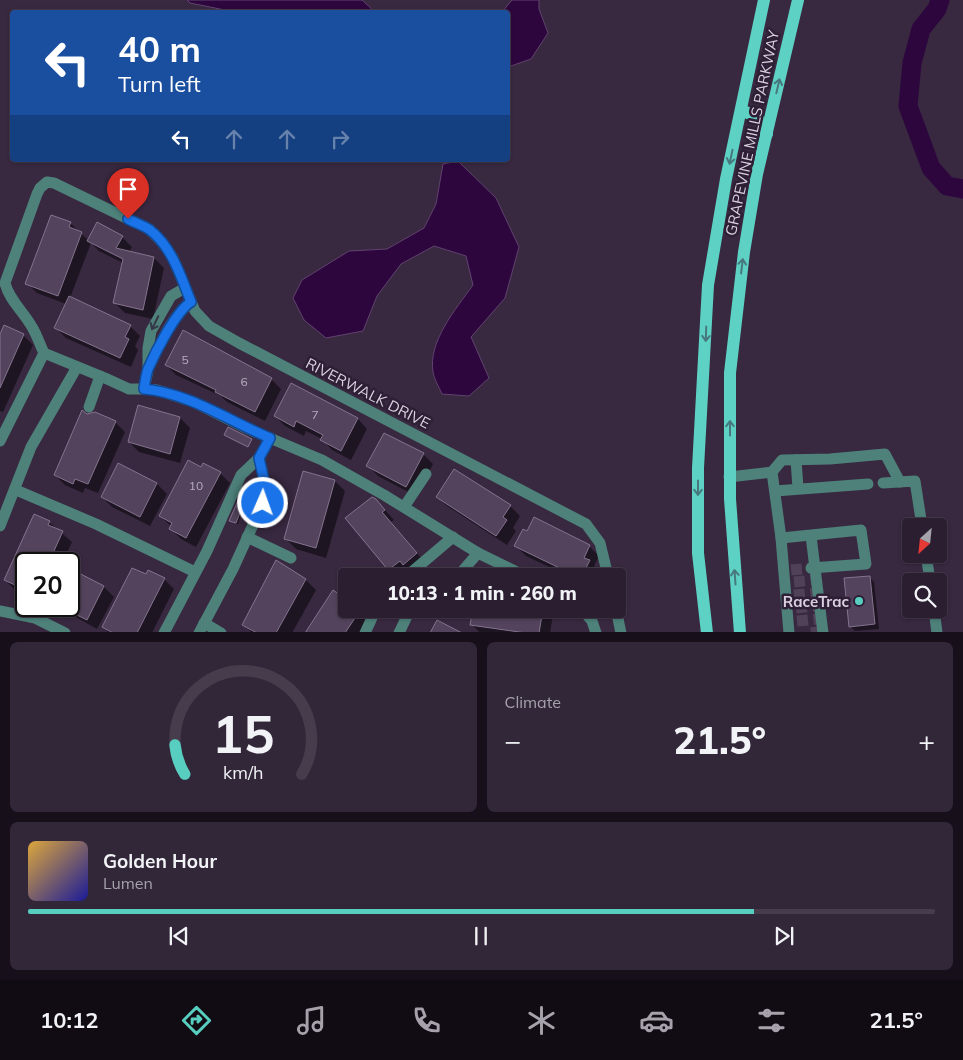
<!DOCTYPE html>
<html lang="en">
<head>
<meta charset="utf-8">
<style>
  :root { --surface:#2a1e30; --page:#322738; --text:#f1f3f6; --muted:#a5a2ab; --line:#463c4c; --accent:#58cec0 }
  body { margin:0; font-family:Mulish,sans-serif; background:var(--page); color:var(--text); height:100vh; display:flex; flex-direction:column; font-size:19px; white-space:nowrap }
  * { box-sizing:border-box; margin:0 }
  p { font-size:16px; color:var(--muted) }
  .icon { flex:none; width:28px; height:28px; fill:none; stroke:currentColor; stroke-width:2; stroke-linecap:round; stroke-linejoin:round }
  .map { position:relative; height:632px; overflow:hidden }
  .details { display:flex; flex-direction:column; gap:10px; padding:10px; background:#17101a; flex:1 }
  .details>* { flex:none }
  .top-card { position:absolute; left:10px; top:10px; width:500px; height:152px; border-radius:5px; box-shadow:0 1px 4px #0004,0 0 0 1px var(--line); background:#1a4fa0; color:#fff; overflow:hidden }
  .needle { width:32px; rotate:207deg }
  .buttons { position:absolute; left:902px; top:518px; display:grid; gap:10px }
  .buttons a { display:grid; place-items:center; width:45px; height:45px; border-radius:5px; background:var(--surface); box-shadow:0 1px 4px #0004,0 0 0 1px var(--line); font-size:25px }
  .speed { position:absolute; left:15px; top:552px; display:flex; gap:10px; font-size:25px; font-weight:700; text-align:center }
  .speed>* { display:grid; place-content:center; width:65px; height:65px; border-radius:50%; background:var(--surface); box-shadow:0 1px 4px #0004,0 0 0 1px var(--line); line-height:1 }
  .speed .limit { border:2px solid #111; border-radius:8px; background:#fff; color:#111 }
  .pin { position:absolute; display:grid; place-items:center; width:42px; height:42px; color:#fff; margin:-51px -21px; border-radius:50% 50% 50% 0; rotate:-45deg; box-shadow:0 0 5px #0007 }
  .pin .icon { rotate:45deg }
  .me { position:absolute; width:55px; margin:-28px; rotate:2deg; stroke-linejoin:round; filter:drop-shadow(0 0 4px #0008) }
  .turn { display:flex; align-items:center; gap:18px; height:105px; padding:0 25px; font-size:22px }
  .turn .icon { width:65px; height:65px; stroke-width:2.5 }
  .turn b { display:block; font-size:35px; line-height:42px }
  .lanes { display:flex; align-items:center; height:48px; padding:0 25px; background:#0003; justify-content:center; gap:25px; direction:ltr }
  .lanes .off { opacity:.35 }
  .big { font-size:38px; font-weight:800; line-height:1.1 }
  .details .tile { flex:1; display:flex; flex-direction:column; justify-content:center; gap:8px; min-width:0; padding:0 18px; border-radius:8px; background:var(--page) }
  .details .dial { align-items:center; gap:0 }
  .dial svg { height:130px; overflow:visible; fill:none; stroke:var(--line); stroke-width:7; stroke-linecap:round; text-anchor:middle }
  .dial text { fill:var(--text); stroke:none }
  .song { display:flex; align-items:center; gap:15px }
  .cover { width:60px; height:60px; border-radius:8px; background:linear-gradient(135deg,hsl(40 70% 55%),hsl(240 70% 35%)) }
  .played { height:5px; border-radius:2px; background:linear-gradient(90deg,var(--accent) 80%,var(--line) 80%) }
  .keys { display:flex; justify-content:space-around; direction:ltr }
  .heat { display:flex; justify-content:space-between; align-items:center; font-size:28px; direction:ltr }
  .details .tiles { flex:1; display:grid; gap:10px; grid-template-columns:1fr 1fr }
  .tile:last-child { grid-column:span 2 }
  .trip { position:absolute; left:338px; top:568px; width:288px; height:50px; border-radius:5px; background:var(--surface); box-shadow:0 1px 4px #0004,0 0 0 1px var(--line); font-weight:800; line-height:50px; text-align:center }
  .dock { display:flex; height:80px; justify-content:space-around; align-items:center; background:#110c13; color:var(--muted) }
  .dock .icon { width:35px; height:35px }
  .dock .current { color:var(--accent) }
  .dock b { font-size:22px; color:var(--text) }
  .map>svg:first-child { display:block }
</style>
</head>
<body>
<div class="map">
<svg width="963" height="633" viewBox="0 0 963 633">
  <rect width="100%" height="100%" fill="#382840"/>
  <g fill="#2d063e" stroke="#61436f">
    <polygon points="187,0 362,0 375,12 235,12 190,3"/>
    <polygon points="512,0 539,0 539,9 548,33 531,59 508,67 508,12 502,12"/>
    <path d="M458,161L496,198L519,247L505,298L471,337L489,378L469,396L442,394C439,387 434,379 433,372C428,341 456,309 473,285L466,256L434,246L401,264L377,296L363,331L326,338L304,320L293,298L302,280L349,251L387,249L424,228L436,204L443,164Z"/>
  </g>
  <g fill="#0007">
    <polygon points="70,223 89,241 122,237 132,247 129,252 154,258 164,268 153,319 125,313 115,303 123,263 99,251 91,243 70,298 130,326 140,336 135,346 138,350 131,367 66,338 56,328 66,304 37,293 27,283"/>
    <polygon points="0,331 23,335 33,345 3,412 0,411"/>
    <polygon points="166,365 271,379 281,389 265,421 227,402 221,396 176,375"/>
    <polygon points="292,385 358,419 367,429 351,460 332,450 322,439 306,431 304,436 285,426 275,416"/>
    <polygon points="139,407 180,418 190,428 180,463 139,452 129,442"/>
    <polygon points="87,416 115,422 125,432 98,493 85,488 83,493 65,485 55,475"/>
    <polygon points="423,454 433,464 416,496 378,476 368,466"/>
    <polygon points="118,465 157,484 167,494 150,526 112,507 102,497"/>
    <polygon points="202,469 220,473 230,483 196,547 181,539 171,529 172,527 160,516"/>
    <polygon points="455,470 510,506 520,516 513,528 516,531 507,545 447,506 437,497"/>
    <polygon points="304,473 335,481 345,491 326,558 296,549 286,539"/>
    <polygon points="255,489 256,502 251,514 242,511 238,524 231,521"/>
    <polygon points="376,500 394,520 391,522 426,564 403,576 396,576 347,519"/>
    <polygon points="49,522 72,542 62,564 26,564 26,595 15,590 5,580"/>
    <polygon points="516,546 589,546 599,556 594,566 599,571 596,576 568,576 526,556"/>
    <polygon points="276,562 306,580 316,590 292,633 252,633 244,624"/>
    <polygon points="69,569 104,587 114,597 97,629 56,606 69,606"/>
    <polygon points="146,576 164,579 174,589 152,633 109,633 104,627"/>
    <polygon points="869,577 874,582 879,629 855,631 850,626"/>
    <polygon points="346,599 346,609 365,609 372,616 362,633 306,633"/>
    <polygon points="474,609 554,609 550,633 480,633 472,624"/>
  </g>
  <g fill="none" stroke-linecap="round" stroke-linejoin="round">
    <polyline stroke="#2d063e" stroke-width="19" points="940,0 937,9 921,29 912,63 908,106 931,168 947,186 963,189"/>
  </g>
  <g fill="#53435c" stroke="#85738f">
    <polygon points="51,215 71,222 69,227 82,232 58,296 25,284"/>
    <polygon points="97,222 123,236 116,248 154,257 143,310 113,303 123,259 87,241"/>
    <polygon points="69,296 131,325 125,337 129,339 120,358 54,328"/>
    <polygon points="4,325 24,334 0,388 0,334"/>
    <polygon points="183,330 272,378 255,412 215,392 216,390 165,365"/>
    <polygon points="291,383 358,418 341,451 320,440 323,435 296,421 294,427 274,416"/>
    <polygon points="138,405 180,417 170,454 128,442"/>
    <polygon points="82,410 87,414 95,412 116,421 88,484 75,479 73,484 54,475"/>
    <polygon points="228,427 252,439 248,447 224,435"/>
    <polygon points="384,433 424,453 406,487 366,466"/>
    <polygon points="188,460 201,467 203,463 221,472 186,538 169,529 172,523 159,516"/>
    <polygon points="118,463 157,483 140,517 101,497"/>
    <polygon points="454,469 511,505 503,517 507,520 496,536 436,497"/>
    <polygon points="303,471 335,480 316,548 284,539"/>
    <polygon points="251,486 256,488 256,501 250,513 241,510 236,523 229,521 240,496 247,498"/>
    <polygon points="372,497 376,499 385,510 382,512 417,553 403,565 400,561 388,570 345,518"/>
    <polygon points="34,514 50,521 48,525 63,531 48,564 26,564 26,590 4,580"/>
    <polygon points="534,517 590,545 584,558 590,560 582,576 576,576 514,546 523,529 527,531"/>
    <polygon points="276,560 306,579 276,633 257,633 242,625"/>
    <polygon points="69,568 104,586 87,620 69,611"/>
    <polygon points="132,568 146,574 148,570 165,578 137,633 113,633 102,627"/>
    <polygon points="870,576 875,624 849,627 844,578"/>
    <polygon points="333,590 346,599 346,609 361,609 345,633 305,633"/>
    <polygon points="473,609 543,609 539,633 526,633 470,625"/>
    <polygon points="437,620 462,633 430,633"/>
  </g>
  <g fill="none" stroke-linecap="round" stroke-linejoin="round">
    <g stroke="#504158" stroke-width="11" stroke-dasharray="11 5.5" stroke-linecap="butt">
      <polyline points="791,570 811,568"/>
      <polyline points="794,582 813,580"/>
      <polyline points="794,595 814,593"/>
      <polyline points="796,608 815,606"/>
      <polyline points="797,621 817,619"/>
      <polyline points="811,633 818,632"/>
    </g>
    <g stroke="#4d817a" stroke-width="11">
      <path d="M185,288L171,296L151,331L148,348V370L144,389H129L105,378L44,353C40,345 37,335 32,327C24,312 9,300 5,283L37,194L40,188L47,182L54,183L149,229L162,242L173,258L195,311L209,326L239,343L586,524L600,543L608,576"/>
      <path d="M148,369C158,350 172,313 191,303"/>
      <polyline points="144,389 157,390 194,402 246,428 322,460 384,495 478,553 525,576"/>
      <polyline points="89,407 100,376"/>
      <polyline points="0,441 44,353"/>
      <polyline points="796,460 798,488"/>
      <polyline points="772,472 781,538 789,633"/>
      <polyline points="729,477 772,472 782,460 830,459 885,454 900,482"/>
      <polyline points="883,483 915,481 922,526"/>
      <polyline points="16,490 96,524 195,572"/>
      <polyline points="775,491 868,484"/>
      <polyline points="404,507 426,474"/>
      <polyline points="0,526 31,447 77,367"/>
      <polyline points="811,536 823,633"/>
      <polyline points="247,537 291,558"/>
      <polyline points="781,538 861,530 866,564 811,568"/>
      <polyline points="926,554 930,581"/>
      <polyline points="407,576 453,537"/>
      <polyline points="458,576 478,553"/>
      <polyline points="582,609 592,621 596,633"/>
      <polyline points="616,609 621,633"/>
      <polyline points="934,609 937,633"/>
      <polyline points="0,611 35,618 65,633"/>
      <polyline points="204,623 221,633"/>
      <polyline points="164,633 207,551 241,475 259,458"/>
      <polyline points="199,633 233,569 263,503 264,480 259,458 270,438"/>
      <polyline points="365,633 376,609"/>
      <polyline points="399,633 408,614 415,609"/>
    </g>
    <g stroke="#5dd2c4" stroke-width="12">
      <polyline points="741,110 757,117 767,134"/>
      <polyline points="707,633 698,553 698,468 708,285 726,179 764,0"/>
      <polyline points="740,633 730,499 730,373 744,252 757,174 798,0"/>
    </g>
  </g>
  <defs><path id="oneway-shaft" d="M-6 0H5M1.5-3L5.5 0L1.5 3" fill="none" stroke-width="1.6" stroke-linecap="round" stroke-linejoin="round" transform="scale(1.25)"/></defs>
  <g stroke="#46787d">
    <use href="#oneway-shaft" transform="translate(778 86) rotate(-77)"/>
    <use href="#oneway-shaft" transform="translate(731 157) rotate(102)"/>
    <use href="#oneway-shaft" transform="translate(742 266) rotate(-83)"/>
    <use href="#oneway-shaft" transform="translate(706 334) rotate(92)"/>
    <use href="#oneway-shaft" transform="translate(730 428) rotate(-90)"/>
    <use href="#oneway-shaft" transform="translate(698 488) rotate(90)"/>
    <use href="#oneway-shaft" transform="translate(735 577) rotate(-94)"/>
  </g>
  <use stroke="#363847" href="#oneway-shaft" transform="translate(155 323) rotate(116)"/>
  <g fill="none" stroke-linecap="round" stroke-linejoin="round">
    <defs>
      <path id="route" d="M128,219C135,223 143,225 150,230C172,247 181,277 191,302C176,311 155,353 148,369C146,375 145,382 144,389C189,393 229,421 270,438L259,458L264,480L263,503"/>
    </defs>
    <use href="#route" stroke="#114b97" stroke-width="12"/>
    <use href="#route" stroke="#1a73e8" stroke-width="9"/>
  </g>
  <circle fill="#58cec0" stroke="#2e1f36" stroke-width="2" cx="859" cy="601" r="5"/>
  <g text-anchor="middle" dominant-baseline="central" stroke-width="5" stroke-linejoin="round" paint-order="stroke">
    <g font-size="12" fill="#b8adbf">
      <text x="185" y="359">5</text>
      <text x="244" y="381">6</text>
      <text x="315" y="414">7</text>
      <text x="196" y="485">10</text>
    </g>
    <g font-size="15" fill="#dad0e0" stroke="#2e1f36">
      <text transform="translate(752 133) rotate(-78)">GRAPEVINE MILLS PARKWAY</text>
      <text transform="translate(368 393) rotate(27)">RIVERWALK DRIVE</text>
    </g>
    <g font-size="15" font-weight="bold" fill="#dad0e0" stroke="#2e1f36" text-anchor="end">
      <text x="849" y="601">RaceTrac</text>
    </g>
  </g>
</svg>
<div class="buttons">
<a><svg class="needle" viewBox="-14 -14 28 28"><path d="M0-13l5 13h-10z" fill="#e53935"/><path d="M0 13l5-13h-10z" fill="#a5a2ab"/></svg></a>
<a><svg class="icon" aria-label="search" viewBox="0 0 24 24"><circle cx="10" cy="10" r="6"/><path d="M15 15l6 6"/></svg></a>
</div>
<div class="speed"><div class="limit">20</div></div>
<div class="pin" style="left:128px;top:219px;background:#d93025"><svg class="icon" aria-label="arrive" viewBox="0 0 24 24"><path d="M6 21V4h12l-3 4 3 4H6"/></svg></div>
<svg class="me" style="left:263px;top:503px" viewBox="-20 -20 40 40"><circle r="17" fill="#1a73e8" stroke="#fff" stroke-width="3"/><path d="M0-11L8 9 0 5-8 9z" fill="#fff"/></svg>
<div class="trip">10:13 · 1 min · 260 m</div>
<div class="top-card">
<div class="turn"><svg class="icon" aria-label="left" viewBox="0 0 24 24"><path d="M17 20v-9H6M10 6l-5 5 5 5"/></svg><div><b>40 m</b>Turn left</div></div>
<div class="lanes"><svg class="icon" aria-label="left" viewBox="0 0 24 24"><path d="M17 20v-9H6M10 6l-5 5 5 5"/></svg><svg class="icon off" aria-label="ahead" viewBox="0 0 24 24"><path d="M12 20V5M6 11l6-6 6 6"/></svg><svg class="icon off" aria-label="ahead" viewBox="0 0 24 24"><path d="M12 20V5M6 11l6-6 6 6"/></svg><svg class="icon off" aria-label="right" viewBox="0 0 24 24"><path d="M7 20v-9h11M14 6l5 5-5 5"/></svg></div>
</div>
</div>
<section class="details">
<div class="tiles">
<div class="tile dial"><svg viewBox="0 0 100 80">
<path d="M14 69A42 42 0 1 1 86 69"/>
<path d="M14 69A42 42 0 0 1 8 51" stroke="#58cec0"/>
<text x="50" y="56" font-size="32" font-weight="700">15</text>
<text x="50" y="72" font-size="11">km/h</text>
</svg></div>
<div class="tile"><p>Climate</p>
<div class="heat"><a>−</a><b class="big">21.5°</b><a>+</a></div>
</div>
<div class="tile">
<div class="song"><i class="cover"></i><div><b>Golden Hour</b><p>Lumen</p></div></div>
<div class="played"></div>
<div class="keys"><svg class="icon" aria-label="previous" viewBox="0 0 24 24"><path d="M18 5L8 12l10 7zM5 5v14"/></svg><svg class="icon" aria-label="pause" viewBox="0 0 24 24"><path d="M8 5v14M16 5v14"/></svg><svg class="icon" aria-label="next" viewBox="0 0 24 24"><path d="M6 5l10 7-10 7zM19 5v14"/></svg></div>
</div>
</div>
</section>
<nav class="dock">
<b>10:12</b>
<svg class="icon current" aria-label="directions" viewBox="0 0 24 24"><path d="M12 3l9 9-9 9-9-9zM9 14v-3h6M13 9l2 2-2 2"/></svg>
<svg class="icon" aria-label="music" viewBox="0 0 24 24"><path d="M9 18V5l10-2v13"/><circle cx="6" cy="18" r="3"/><circle cx="16" cy="16" r="3"/></svg>
<svg class="icon" aria-label="phone" viewBox="0 0 24 24"><path d="M5 4h4l2 5-3 2q2 4 5 5l2-3 5 2v4C11 20 4 13 5 4z"/></svg>
<svg class="icon" aria-label="climate" viewBox="0 0 24 24"><path d="M12 3v18M4 7l16 10M4 17L20 7"/></svg>
<svg class="icon" aria-label="car" viewBox="0 0 24 24"><path d="M5 17H2v-5l4-1 3-4h7l3 4 3 1v5h-3M9 17h6M6 11h13"/><circle cx="7" cy="17" r="2"/><circle cx="17" cy="17" r="2"/></svg>
<svg class="icon" aria-label="filters" viewBox="0 0 24 24"><path d="M4 7h16M4 17h16"/><circle cx="9" cy="7" r="2"/><circle cx="15" cy="17" r="2"/></svg>
<b>21.5°</b>
</nav>
</body>
</html>
